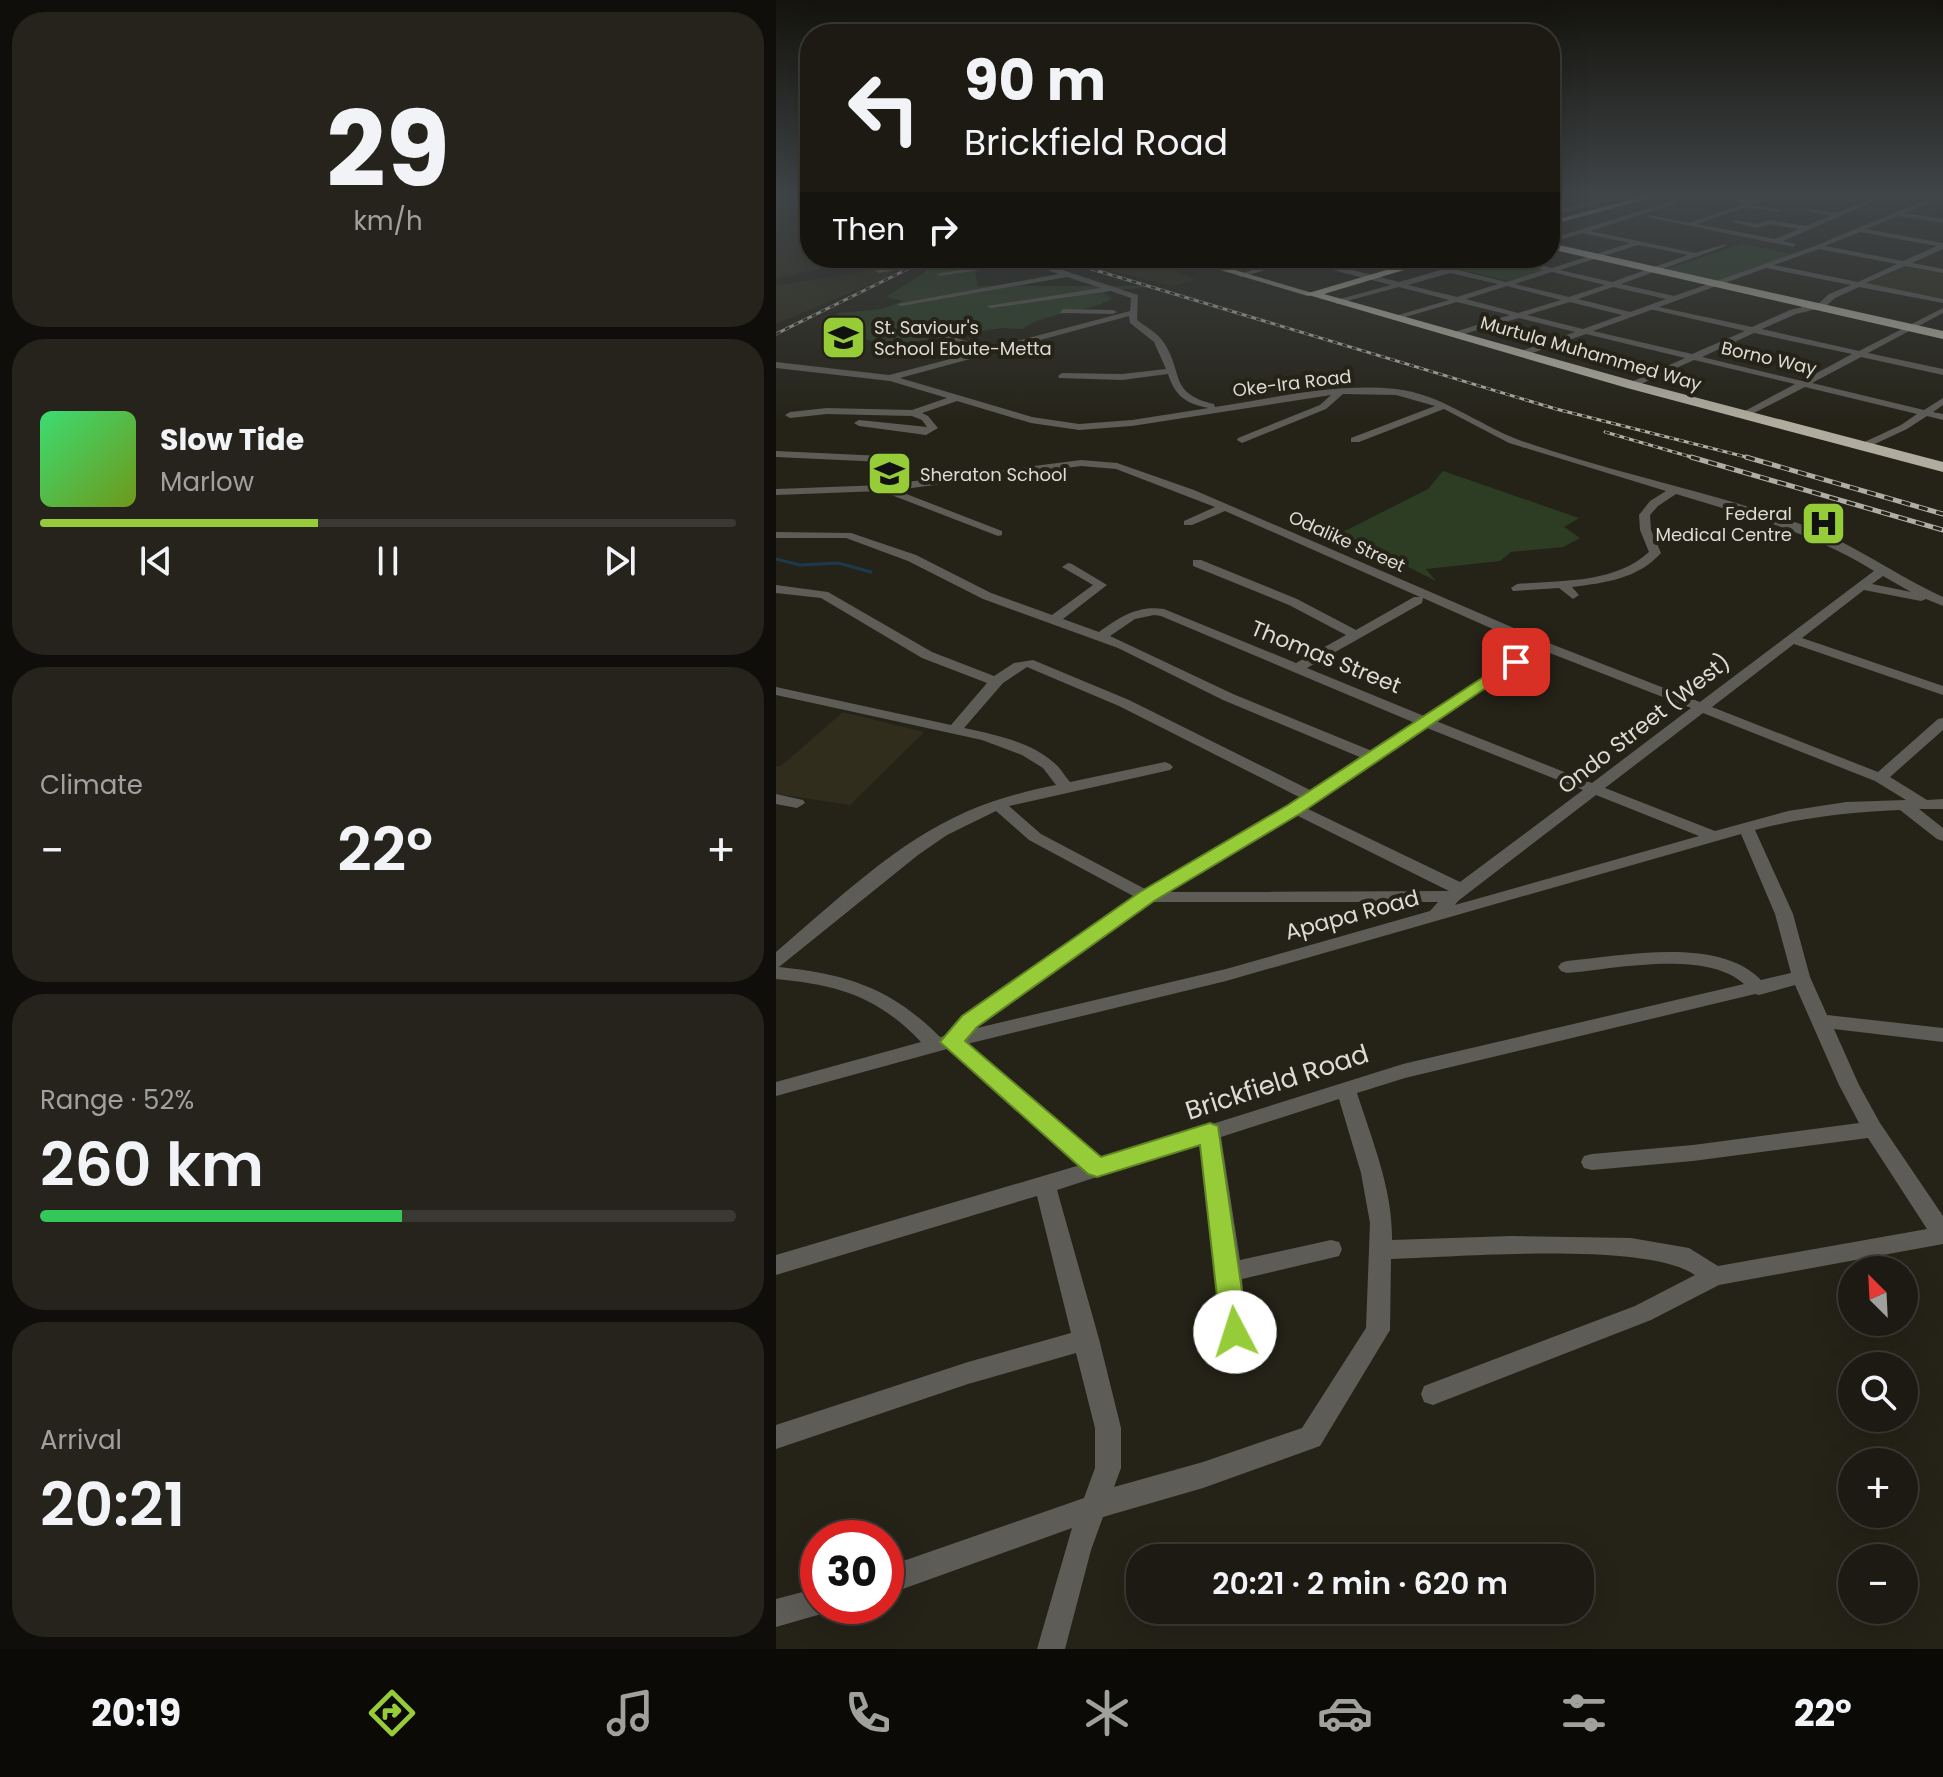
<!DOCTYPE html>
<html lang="en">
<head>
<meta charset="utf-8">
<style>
  :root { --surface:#1c1a12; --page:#25231b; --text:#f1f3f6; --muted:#a0a19f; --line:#3a3832; --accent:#97cc39 }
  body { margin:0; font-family:Poppins,sans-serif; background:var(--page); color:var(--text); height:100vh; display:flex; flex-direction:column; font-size:30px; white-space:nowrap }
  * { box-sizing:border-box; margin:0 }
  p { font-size:26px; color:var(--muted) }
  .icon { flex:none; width:44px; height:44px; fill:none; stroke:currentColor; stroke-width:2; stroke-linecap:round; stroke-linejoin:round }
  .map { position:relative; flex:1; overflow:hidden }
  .side { display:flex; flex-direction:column; gap:12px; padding:12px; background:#0f0e0a; width:776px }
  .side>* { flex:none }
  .hud { position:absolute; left:24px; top:24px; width:760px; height:244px; border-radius:32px; box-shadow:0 8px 32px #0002,0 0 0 2px var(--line); background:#1c1a12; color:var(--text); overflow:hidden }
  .needle { width:52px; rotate:336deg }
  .tools { position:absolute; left:1062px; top:1256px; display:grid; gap:16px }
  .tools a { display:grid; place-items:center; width:80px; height:80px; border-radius:50%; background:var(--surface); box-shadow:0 8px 32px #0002,0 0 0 2px var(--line); font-size:40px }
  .speed { position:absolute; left:24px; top:1520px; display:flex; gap:16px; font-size:40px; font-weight:700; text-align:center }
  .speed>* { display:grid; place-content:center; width:104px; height:104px; border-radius:50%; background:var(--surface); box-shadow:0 8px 32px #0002,0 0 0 2px var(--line); line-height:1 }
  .speed .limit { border:12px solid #d22; background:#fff; color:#111 }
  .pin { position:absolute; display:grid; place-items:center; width:68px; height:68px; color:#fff; margin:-34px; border-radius:16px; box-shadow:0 4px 12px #0006 }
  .me { position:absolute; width:88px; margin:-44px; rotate:355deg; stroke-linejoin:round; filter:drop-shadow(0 0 6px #0008) }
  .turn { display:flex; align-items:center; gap:28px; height:168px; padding:0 32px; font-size:36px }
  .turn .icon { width:104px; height:104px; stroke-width:2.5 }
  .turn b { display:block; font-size:56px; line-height:68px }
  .then { display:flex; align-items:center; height:76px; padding:0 32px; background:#0003; gap:16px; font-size:30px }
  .big { font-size:60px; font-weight:600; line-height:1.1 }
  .side .card { flex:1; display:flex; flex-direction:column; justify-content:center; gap:12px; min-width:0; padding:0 28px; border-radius:32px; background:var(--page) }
  .side .dial { align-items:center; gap:0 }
  .dial b { font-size:104px; line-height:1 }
  .song { display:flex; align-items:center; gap:24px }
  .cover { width:96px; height:96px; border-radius:12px; background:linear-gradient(135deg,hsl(140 70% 55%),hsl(80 70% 35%)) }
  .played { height:8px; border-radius:4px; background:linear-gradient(90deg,var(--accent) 40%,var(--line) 40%) }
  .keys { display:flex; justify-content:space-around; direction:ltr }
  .heat { display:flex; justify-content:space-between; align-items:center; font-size:44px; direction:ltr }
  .charge { height:12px; border-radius:6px; background:linear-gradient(90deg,#34c759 52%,var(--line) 0) }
  .trip { position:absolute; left:350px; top:1544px; width:468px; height:80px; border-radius:32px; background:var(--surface); box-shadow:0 8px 32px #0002,0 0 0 2px var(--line); font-weight:600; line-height:80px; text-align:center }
  .menu { display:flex; height:128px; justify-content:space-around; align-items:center; background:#0b0a07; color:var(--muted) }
  .menu .icon { width:56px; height:56px }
  .menu .current { color:var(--accent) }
  .menu b { font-size:36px; color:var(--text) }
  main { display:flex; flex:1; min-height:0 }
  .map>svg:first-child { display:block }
</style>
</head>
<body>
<main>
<section class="side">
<div class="card dial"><b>29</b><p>km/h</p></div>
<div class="card">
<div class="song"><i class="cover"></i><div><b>Slow Tide</b><p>Marlow</p></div></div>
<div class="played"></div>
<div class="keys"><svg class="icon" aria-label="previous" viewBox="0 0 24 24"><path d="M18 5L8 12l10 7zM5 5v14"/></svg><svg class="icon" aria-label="pause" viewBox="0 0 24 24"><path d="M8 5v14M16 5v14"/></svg><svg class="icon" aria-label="next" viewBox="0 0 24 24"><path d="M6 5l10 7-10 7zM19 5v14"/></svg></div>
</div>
<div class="card"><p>Climate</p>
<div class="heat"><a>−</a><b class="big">22°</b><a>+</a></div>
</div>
<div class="card"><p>Range · 52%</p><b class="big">260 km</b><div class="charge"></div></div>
<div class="card"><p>Arrival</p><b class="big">20:21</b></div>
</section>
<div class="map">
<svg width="1167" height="1649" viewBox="0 0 1167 1649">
  <rect width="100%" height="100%" fill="#252318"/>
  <g fill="#302d1c">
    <polygon points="21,197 34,203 34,258 124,258 127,261 123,269 109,278 0,324 0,286 105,269 121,262 100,259 0,278 0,198"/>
    <polygon points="282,258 363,258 421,280 398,286"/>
    <polygon points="1129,266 1167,273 1167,299 1091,284"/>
    <polygon points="67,712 148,732 74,805 0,794 0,766 5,766"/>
  </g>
  <g fill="#2c3d24">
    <polygon points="966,244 1015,254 944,281 890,269"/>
    <path d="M162,258H183L199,271L202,286H387L326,291L336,299C308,314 268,312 247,329L225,328L109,346L53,326L62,313L106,309L127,301L110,297L149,272Z"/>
    <polygon points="723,258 770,270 732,281 686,270"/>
    <polygon points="667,471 803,518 788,527 804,538 787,547 735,552 724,561 650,569 660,581 565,533 652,489"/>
  </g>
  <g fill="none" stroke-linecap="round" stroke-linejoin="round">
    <polyline stroke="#1d394e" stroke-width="3" points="0,559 24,565 62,563 95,572"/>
    <g fill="#5e5c57" fill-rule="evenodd">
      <polygon points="852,193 862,193 774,216 774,212"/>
      <polygon points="999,193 1035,199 1032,201 1002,196 976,205 1004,210 1004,212 969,207 921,224 999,239 1023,229 994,224 980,228 956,222 959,220 980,224 994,220 1030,226 1054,216 1032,211 1032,209 1061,213 1094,199 1065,193 1100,197 1117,193 1007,241 1020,244 1018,247 871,217 874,215 913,223 968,204 943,199 943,197 975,201"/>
      <polygon points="1046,193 1055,193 1052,195"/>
      <path d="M1120,193L1159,197L1160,200L1129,213L1167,219V223L1122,216L1090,229L1167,243V249L1136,263L1167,269V273L1129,266L1090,283L1167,299V303L1083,287L1059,298L1049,307L1020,314L986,329L1083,351L1167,308V313L1092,353L1167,369V375L1085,357L1036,383L1148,410L1167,398V405L1157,412L1167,414V420L1151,416L1131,429L1086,450L1082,449V445L1125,425L1141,414L1029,387L970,417L965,414L967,412L1019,384L918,360L856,388L853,387V383L909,358L810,334L745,357L742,356V352L799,332L743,318L681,336H678V332L734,315L681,302L619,320V316L673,300L623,287L560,304V300L615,285L522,261L465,277L461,275L514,258H530L623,282L665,270L619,258C638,258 659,270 676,267C692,265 705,258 721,258L682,270L730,282L768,270L721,258H734L776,268L854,243L806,233L774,243V239L900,200L902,203L814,231L919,253L950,244V246L845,284L898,296L1039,246L1152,199ZM1084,232L1161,246L1127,261L1049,246ZM862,245L912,255L836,282L784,270ZM1043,249L1121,264L1082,282L998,265ZM990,268L1075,285L1053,294L1043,303L1014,310L976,327L883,307ZM776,272L829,285L793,297L739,284ZM674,273L722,284L681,297L632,285ZM731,286L785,300L742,313L690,299ZM837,287L890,299L854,312L802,299ZM794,302L846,315L807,329L751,315ZM875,310H878L969,331L916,354L817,331ZM978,333L1076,354L1026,381L926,357Z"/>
      <polygon points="142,258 151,258 143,265 103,273 99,271"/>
      <path d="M239,258H250L362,295L361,320C370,327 380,332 386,340C409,372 391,393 438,404L439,407C498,398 560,383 620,389C665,394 701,424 743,440C836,473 934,491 1027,525C1077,543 1119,575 1167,597V606L1150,599L1145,601L1088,590L1026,638L1167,686V695L1018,644L936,707L1102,772L1162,719L1167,718V730L1114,777L1151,800L1167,799V809H1143L1167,828V841L1161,839L1124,810C1074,812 1028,817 979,830L1017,914L1034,977L1051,1015L1167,1028V1042L1058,1029L1083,1085L1104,1123L1167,1216V1244L943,1285L875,1320L657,1405L648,1402L645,1394L648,1386L859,1306L919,1275C871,1241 680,1257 615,1259L614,1330L544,1446L427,1488L327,1517L315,1550L289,1649H261L296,1528L110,1595V1567L308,1498L319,1468V1428L300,1353L192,1384L0,1449V1425L192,1362L295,1333L261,1196L0,1275V1255L304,1165L171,1049L0,1096V1082L145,1042C101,996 62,985 0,979V952C59,902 120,842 192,811C220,799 250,791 280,785L267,768L246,755L206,740L0,695V687L175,725L211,683L146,658L45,598L0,593V585L52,592L156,652L218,676L238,663L257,660L353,700L536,791L586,758L447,700L342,648L207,599L132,561L70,538H0V532L75,533L140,555L215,593L276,615L317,585L286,567L292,563L296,564L331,585L287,619L323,632C344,617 361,605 388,609L520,663L570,635L513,605L417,566V560H425L521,599L580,630L638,597H644L449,511L416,525H408V521L439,507L340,469L305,466L120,490L226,531V535L222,536L105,491L0,495V489L107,485L305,460L341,463L418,490L770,642L924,702L1098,571C1037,532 968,515 900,494L882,506L874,515L875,530L885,553C862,579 828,583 796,587L803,595L797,599L783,588L737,591L735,588L741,584C785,580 838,584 873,552L864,530L863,515L874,501L890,491L733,443L668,409L583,442H575V438L659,406L620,395L567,394L550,409L466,443L461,440L462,438L544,405L555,395L356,426L303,430L255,423L181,401L146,413L152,416L162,428L150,435L83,426L78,423L83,420L151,427L146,420L136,416L51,414L14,418L9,415L14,412L51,408L136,410L171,398L114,381L0,368V362L113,375L205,351L143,331V327L214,348L354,311L355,298L335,291L215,308L211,306L325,288L291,277L125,306L121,304L283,274L251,263L164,276L160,274L243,260ZM353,316L354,323L378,342L390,369L346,374L286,373L282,376L283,378L346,380L392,374C399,396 410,404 433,408L356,420L303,424L256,417L124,378ZM1107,576L1135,592L1096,584ZM647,598L755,646L648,716L531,668L646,603ZM378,615L385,616L639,723L596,751L457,694L334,636L359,619ZM766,650L915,708L816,783L660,721ZM251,667L343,706L525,798L371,890L265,834L233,806L394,770L397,767L394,764L389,762L294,782C288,775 284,767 277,762C255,742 217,734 188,728L227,683ZM927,713L1099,781L1130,800L1070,802L1012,811L939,831L829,788ZM651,728L807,790L684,882L530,808ZM820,795L923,836L679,905L682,901ZM220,811L253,840L359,897L186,1016L169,1036L164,1037C115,988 71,974 3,967L142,855L171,835ZM520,815L673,891L392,892ZM965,834L999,914L1015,973L985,980C942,936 847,956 791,961L785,963L782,967L785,971L791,973C838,969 930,949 968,984L627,1064L325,1159L191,1044L450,981ZM375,902H662L654,911L450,969L197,1029ZM1019,985L1063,1085L1083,1123L917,1145L816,1154L808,1156L805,1162L808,1168L816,1170L917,1161L1092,1138L1151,1229L942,1266L913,1248L855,1238L735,1236L616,1240C617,1190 596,1140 581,1093L629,1078L979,994L983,995ZM563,1099L585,1173L594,1223L590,1328L526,1428L427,1462L338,1487L345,1468V1428L323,1339L281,1190L425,1143L442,1272L449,1362L452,1370L461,1373L470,1370L473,1362L466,1279L555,1258L563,1256L566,1249L563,1242L555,1240L464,1260L445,1137Z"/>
      <polygon points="287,309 337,310 341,312 337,314 284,313"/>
      <polygon points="0,451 107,456 112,459 107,462 0,457"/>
      <polygon points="0,794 27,800 29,803 21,808 0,804"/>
      <polygon points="42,1588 42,1606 54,1606 52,1612 0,1627 0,1599"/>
    </g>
    <g fill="#99968a" fill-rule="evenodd">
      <polygon points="881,193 894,193 774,225 774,221"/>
      <polygon points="404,258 418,258 540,294 532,296"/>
    </g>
    <g fill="#b0ad9f" fill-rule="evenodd">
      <polygon points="774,243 1167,331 1167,339 774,249"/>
      <polygon points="651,258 668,258 548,294 861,382 1167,462 1167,472 851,388 529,294"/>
    </g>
    <defs>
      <g id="rail-far1">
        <polyline points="30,193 34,194"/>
        <polyline points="256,258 287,267"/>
        <polyline points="279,258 780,409 978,459"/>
        <polyline points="0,334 154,258"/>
        <polyline points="829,432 922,459"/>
      </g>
      <g id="rail">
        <polyline points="915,457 1167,530"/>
        <polyline points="970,457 1167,514"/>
      </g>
    </defs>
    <use href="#rail-far1" stroke="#afada5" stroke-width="3"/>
    <use href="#rail" stroke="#afada5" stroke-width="5"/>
    <use href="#rail-far1" stroke="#252318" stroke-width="2" stroke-dasharray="5" stroke-linecap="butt"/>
    <use href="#rail" stroke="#252318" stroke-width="3" stroke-dasharray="9" stroke-linecap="butt"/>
  </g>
  <linearGradient id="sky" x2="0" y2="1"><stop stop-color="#14130d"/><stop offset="0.46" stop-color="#404548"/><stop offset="1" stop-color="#404548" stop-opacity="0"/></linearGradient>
  <rect width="1167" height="424" fill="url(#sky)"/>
  <polygon fill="#97cc39" stroke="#628525" stroke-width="2" points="735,659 748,662 525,813 378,901 201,1027 189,1041 325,1157 434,1123 442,1126 472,1332 468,1340 459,1344 449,1340 445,1332 424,1145 321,1177 312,1174 164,1042 186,1016 364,892 512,805"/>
  <defs>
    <symbol id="school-square" viewBox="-11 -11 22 22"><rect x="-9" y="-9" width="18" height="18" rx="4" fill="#97cc39" stroke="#252318"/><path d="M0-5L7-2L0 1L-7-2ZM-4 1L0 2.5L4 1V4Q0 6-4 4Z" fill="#111"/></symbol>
    <symbol id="hospital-square" viewBox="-11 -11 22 22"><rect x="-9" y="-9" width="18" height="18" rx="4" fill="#97cc39" stroke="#252318"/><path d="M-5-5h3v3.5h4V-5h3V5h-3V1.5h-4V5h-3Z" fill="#111"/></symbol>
  </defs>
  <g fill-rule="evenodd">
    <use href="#school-square" x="42" y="312" width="51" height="51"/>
    <use href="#school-square" x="88" y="448" width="51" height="51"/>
    <use href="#hospital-square" x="1022" y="498" width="51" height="51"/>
  </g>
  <g text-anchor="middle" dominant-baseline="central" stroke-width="8" stroke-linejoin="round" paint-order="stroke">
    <g font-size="18" fill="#dddbd4" stroke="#252318" text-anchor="start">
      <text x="98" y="327">St. Saviour's<tspan x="98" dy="21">School Ebute-Metta</tspan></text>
      <text x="144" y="474">Sheraton School</text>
      <text x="1016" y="513" text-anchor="end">Federal<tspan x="1016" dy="21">Medical Centre</tspan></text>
    </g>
    <g font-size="18" fill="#dddbd4" stroke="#252318">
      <text transform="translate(815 353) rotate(16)">Murtula Muhammed Way</text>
      <text transform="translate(993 358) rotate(13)">Borno Way</text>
      <text transform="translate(516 383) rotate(-7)">Oke-Ira Road</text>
      <text transform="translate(571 541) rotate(24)">Odalike Street</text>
    </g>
    <g font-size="22" fill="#dddbd4" stroke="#252318">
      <text transform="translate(550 657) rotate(22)">Thomas Street</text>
      <text transform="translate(868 724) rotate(-38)">Ondo Street (West)</text>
      <text transform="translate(576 915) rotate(-15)">Apapa Road</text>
    </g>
    <g font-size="26" fill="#dddbd4" stroke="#252318">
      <text transform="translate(501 1082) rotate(-18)">Brickfield Road</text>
    </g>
  </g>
</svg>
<div class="tools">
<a><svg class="needle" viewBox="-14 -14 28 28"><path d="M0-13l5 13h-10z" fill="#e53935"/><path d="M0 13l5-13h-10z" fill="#a0a19f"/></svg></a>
<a><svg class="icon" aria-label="search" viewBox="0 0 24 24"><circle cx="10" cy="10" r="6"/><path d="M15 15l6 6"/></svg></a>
<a>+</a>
<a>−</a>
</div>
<div class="speed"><div class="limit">30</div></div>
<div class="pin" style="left:740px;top:662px;background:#d93025"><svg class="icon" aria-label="arrive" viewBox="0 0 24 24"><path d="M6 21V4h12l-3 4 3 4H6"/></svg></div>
<svg class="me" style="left:459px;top:1332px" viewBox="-20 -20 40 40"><circle r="19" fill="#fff"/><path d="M0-13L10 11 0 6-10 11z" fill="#97cc39"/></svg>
<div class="trip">20:21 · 2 min · 620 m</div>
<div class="hud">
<div class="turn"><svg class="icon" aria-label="left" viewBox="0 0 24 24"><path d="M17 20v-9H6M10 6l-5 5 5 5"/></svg><div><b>90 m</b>Brickfield Road</div></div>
<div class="then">Then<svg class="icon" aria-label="right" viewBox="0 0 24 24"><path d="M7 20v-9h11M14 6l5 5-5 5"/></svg></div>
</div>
</div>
</main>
<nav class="menu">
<b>20:19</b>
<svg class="icon current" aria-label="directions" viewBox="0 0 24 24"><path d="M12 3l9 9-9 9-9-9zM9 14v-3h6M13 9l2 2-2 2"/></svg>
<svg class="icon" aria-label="music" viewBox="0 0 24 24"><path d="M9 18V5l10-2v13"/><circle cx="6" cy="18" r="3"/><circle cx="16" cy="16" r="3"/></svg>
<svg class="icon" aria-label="phone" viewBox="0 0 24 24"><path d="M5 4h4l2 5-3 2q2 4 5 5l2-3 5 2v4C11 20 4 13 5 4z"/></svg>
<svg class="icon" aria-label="climate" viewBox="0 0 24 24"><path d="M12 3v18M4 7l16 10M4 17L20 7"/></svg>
<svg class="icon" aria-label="car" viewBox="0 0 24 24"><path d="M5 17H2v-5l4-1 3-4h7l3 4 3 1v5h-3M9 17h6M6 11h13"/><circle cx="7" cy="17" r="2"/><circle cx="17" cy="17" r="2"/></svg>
<svg class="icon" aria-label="filters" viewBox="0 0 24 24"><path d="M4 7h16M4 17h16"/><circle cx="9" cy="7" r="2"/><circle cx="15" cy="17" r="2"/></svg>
<b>22°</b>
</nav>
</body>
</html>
